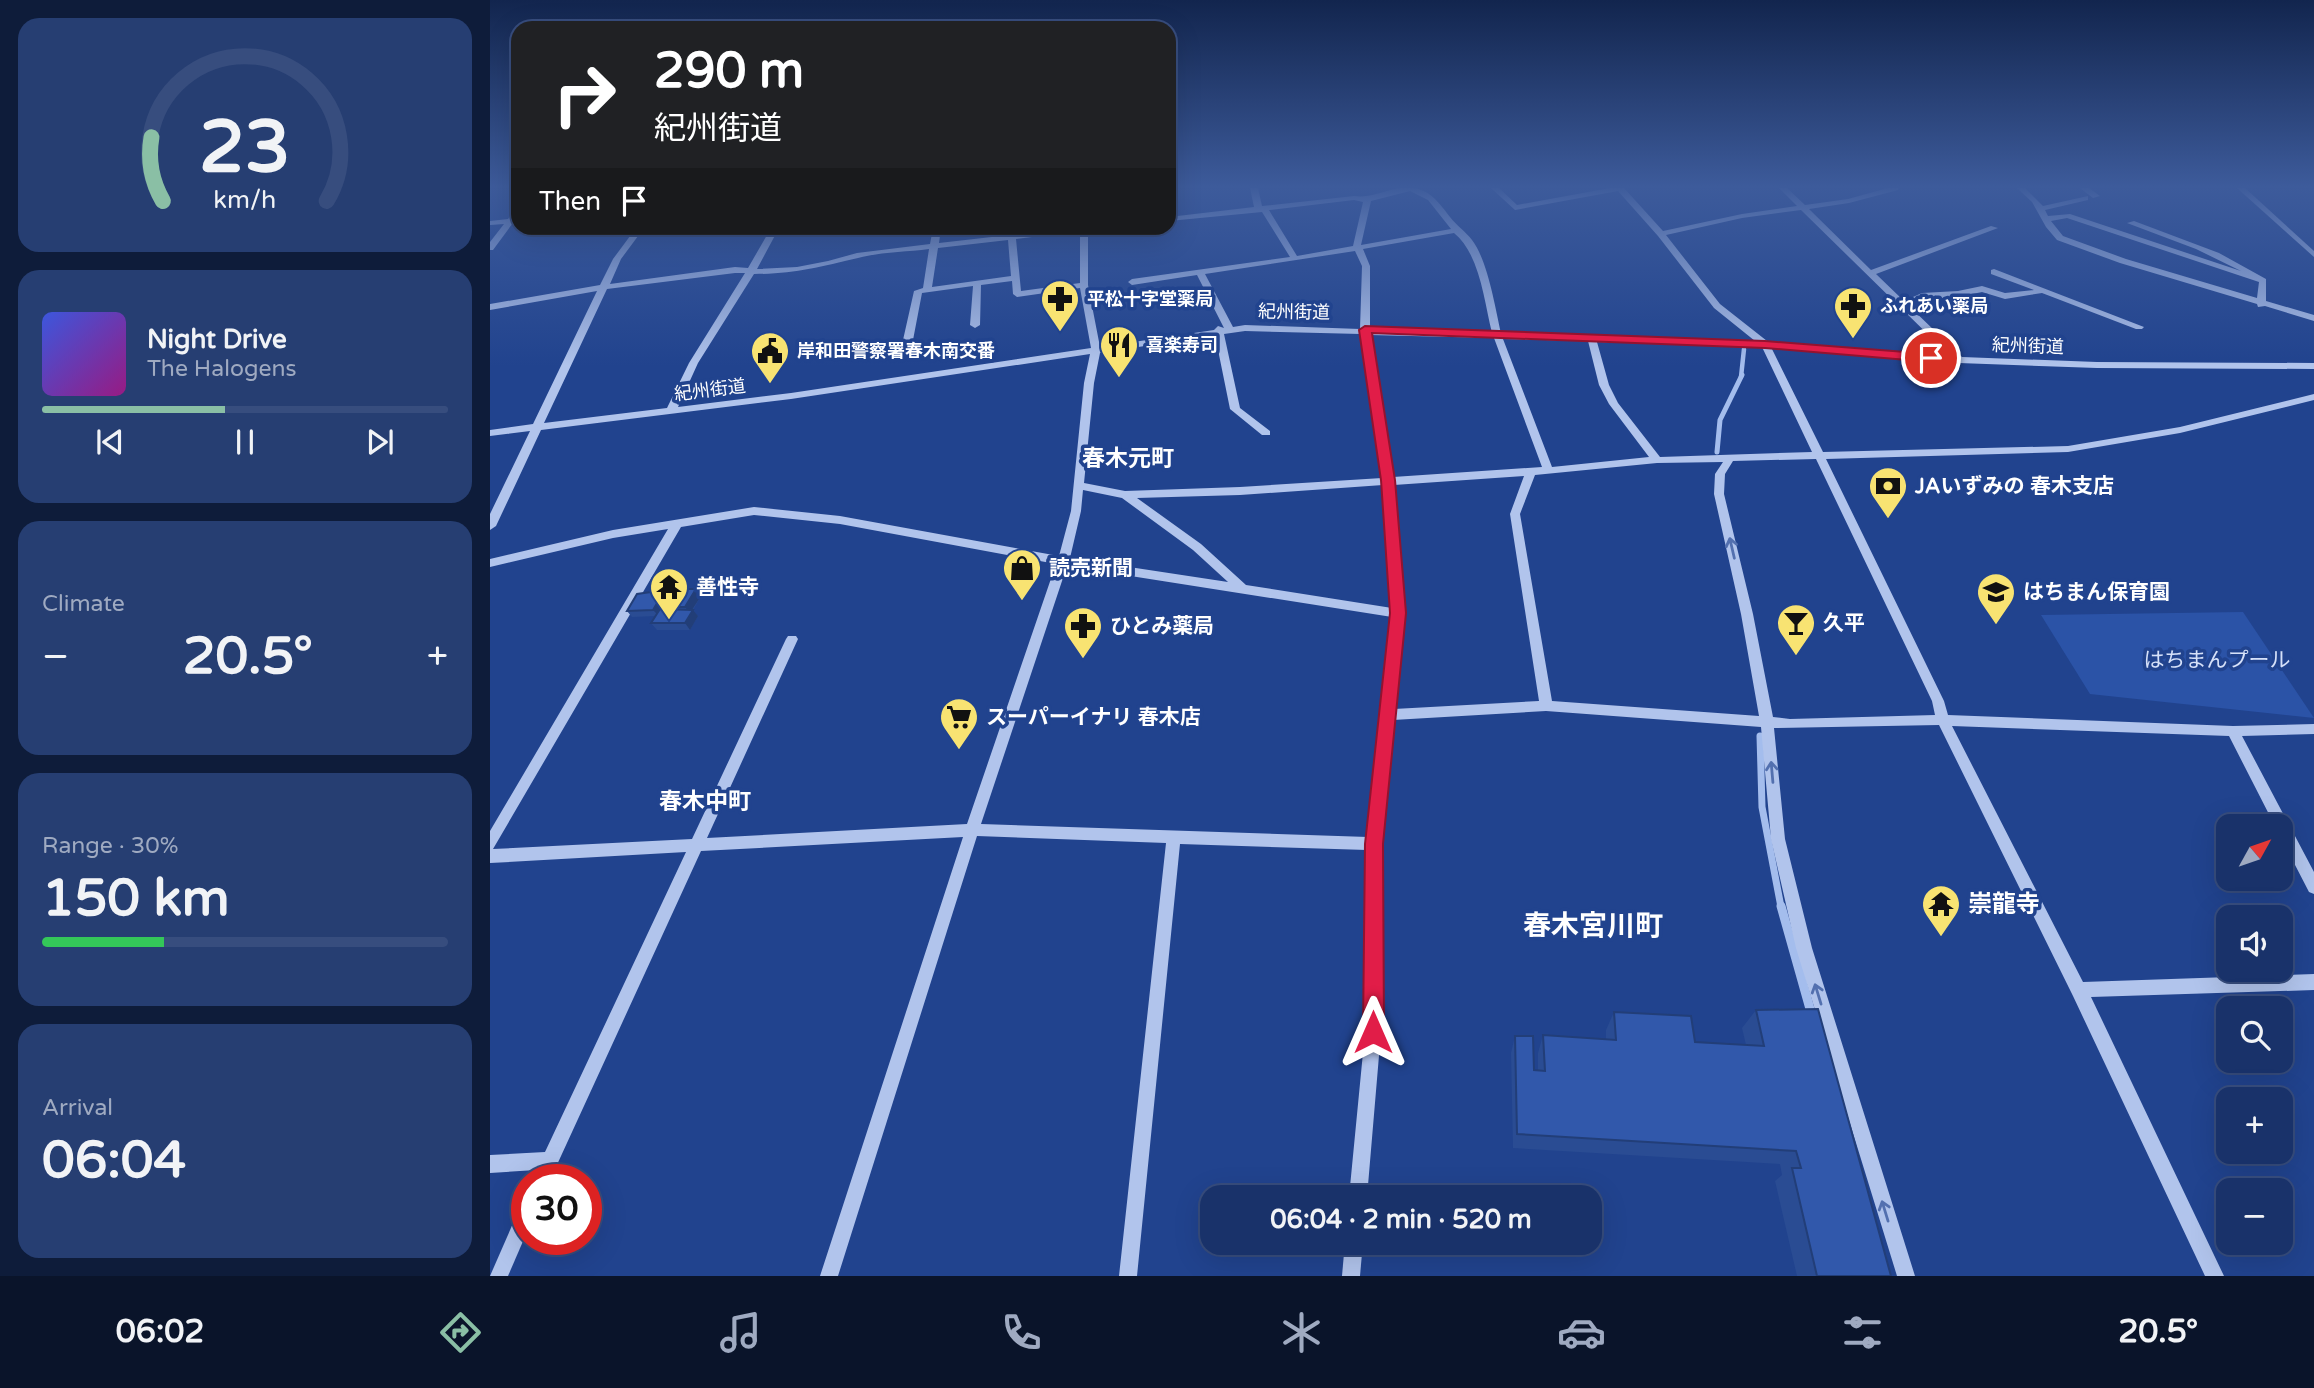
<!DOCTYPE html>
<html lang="en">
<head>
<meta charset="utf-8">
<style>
  :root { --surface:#19326a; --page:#263e72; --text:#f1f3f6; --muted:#9faac1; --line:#374d7e; --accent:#8abfa5 }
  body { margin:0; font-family:"Varela Round","Noto Sans JP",sans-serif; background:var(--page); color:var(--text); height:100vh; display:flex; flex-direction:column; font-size:26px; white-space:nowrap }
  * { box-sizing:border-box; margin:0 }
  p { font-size:23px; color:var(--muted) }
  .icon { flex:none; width:38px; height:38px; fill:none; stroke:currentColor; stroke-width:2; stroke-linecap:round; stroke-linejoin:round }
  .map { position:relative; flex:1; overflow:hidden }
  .side { display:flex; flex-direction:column; gap:18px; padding:18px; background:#0e1c3a; width:490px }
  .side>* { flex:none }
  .guide { position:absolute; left:21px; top:21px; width:665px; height:214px; border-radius:21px; box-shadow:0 7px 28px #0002,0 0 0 2px var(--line); background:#202124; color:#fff; overflow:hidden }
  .needle { width:46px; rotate:50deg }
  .fabs { position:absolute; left:1726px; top:814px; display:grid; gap:14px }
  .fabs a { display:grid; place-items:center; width:77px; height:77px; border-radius:14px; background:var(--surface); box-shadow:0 7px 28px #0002,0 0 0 2px var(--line); font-size:35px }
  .speed { position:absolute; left:21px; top:1164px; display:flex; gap:14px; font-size:35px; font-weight:700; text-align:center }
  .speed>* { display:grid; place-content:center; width:91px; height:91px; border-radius:50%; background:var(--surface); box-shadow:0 7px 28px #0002,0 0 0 2px var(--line); line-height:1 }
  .speed .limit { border:10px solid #d22; background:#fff; color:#111 }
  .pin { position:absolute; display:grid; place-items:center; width:60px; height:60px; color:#fff; margin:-30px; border:4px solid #fff; border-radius:50%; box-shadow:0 2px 7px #0007 }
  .me { position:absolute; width:77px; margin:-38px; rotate:0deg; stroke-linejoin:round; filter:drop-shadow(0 0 5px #0008) }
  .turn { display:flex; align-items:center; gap:24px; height:147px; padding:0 28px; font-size:32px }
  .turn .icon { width:91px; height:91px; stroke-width:2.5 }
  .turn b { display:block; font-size:49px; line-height:60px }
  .then { display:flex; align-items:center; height:66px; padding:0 28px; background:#0003; gap:14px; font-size:26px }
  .big { font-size:52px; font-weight:700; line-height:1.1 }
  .side .widget { flex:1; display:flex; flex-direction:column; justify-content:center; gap:10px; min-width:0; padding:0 24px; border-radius:21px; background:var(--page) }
  .side .dial { align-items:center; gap:0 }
  .dial svg { height:182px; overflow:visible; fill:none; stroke:var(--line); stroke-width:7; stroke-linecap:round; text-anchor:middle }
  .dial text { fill:var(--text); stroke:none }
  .song { display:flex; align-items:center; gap:21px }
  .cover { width:84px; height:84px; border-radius:10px; background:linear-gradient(135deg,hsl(230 70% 55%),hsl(310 70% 35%)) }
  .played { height:7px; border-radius:4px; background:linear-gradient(90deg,var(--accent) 45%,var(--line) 45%) }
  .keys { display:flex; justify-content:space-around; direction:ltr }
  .heat { display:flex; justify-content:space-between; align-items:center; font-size:38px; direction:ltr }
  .charge { height:10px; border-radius:5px; background:linear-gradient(90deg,#34c759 30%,var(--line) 0) }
  .trip { position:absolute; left:710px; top:1185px; width:402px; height:70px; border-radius:21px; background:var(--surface); box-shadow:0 7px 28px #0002,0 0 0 2px var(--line); font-weight:700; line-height:70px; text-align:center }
  .tabs { display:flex; height:112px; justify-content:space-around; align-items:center; background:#0a142a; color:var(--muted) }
  .tabs .icon { width:49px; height:49px }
  .tabs .current { color:var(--accent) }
  .tabs b { font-size:32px; color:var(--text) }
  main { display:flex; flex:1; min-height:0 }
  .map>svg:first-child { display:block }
</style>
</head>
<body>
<main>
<section class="side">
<div class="widget dial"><svg viewBox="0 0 100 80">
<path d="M14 69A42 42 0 1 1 86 69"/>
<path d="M14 69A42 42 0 0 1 9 41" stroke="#8abfa5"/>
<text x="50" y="56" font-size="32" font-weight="700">23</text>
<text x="50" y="72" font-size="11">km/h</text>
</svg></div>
<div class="widget">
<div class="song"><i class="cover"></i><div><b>Night Drive</b><p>The Halogens</p></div></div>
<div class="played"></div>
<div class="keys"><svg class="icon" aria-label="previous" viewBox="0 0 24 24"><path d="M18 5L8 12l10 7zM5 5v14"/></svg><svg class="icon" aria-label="pause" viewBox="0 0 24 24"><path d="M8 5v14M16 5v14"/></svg><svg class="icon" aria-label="next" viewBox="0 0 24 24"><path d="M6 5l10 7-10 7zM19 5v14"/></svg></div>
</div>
<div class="widget"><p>Climate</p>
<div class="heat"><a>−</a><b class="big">20.5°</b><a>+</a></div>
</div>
<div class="widget"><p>Range · 30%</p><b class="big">150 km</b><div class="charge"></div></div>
<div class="widget"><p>Arrival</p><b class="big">06:04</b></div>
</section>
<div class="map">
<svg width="1824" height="1276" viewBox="0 0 1824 1276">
  <rect width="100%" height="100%" fill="#21438e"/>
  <polygon fill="#2b53a7" points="1753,612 1824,718 1600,694 1551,615"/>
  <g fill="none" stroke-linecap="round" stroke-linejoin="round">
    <polyline stroke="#a4bded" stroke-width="4.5" points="1251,377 1254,349"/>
    <polyline stroke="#a4bded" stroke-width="5" points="1227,452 1230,420 1252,375"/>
    <polyline stroke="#a4bded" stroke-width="7" points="1270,736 1272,807 1291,907"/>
    <polyline stroke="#a4bded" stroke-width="9" points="1291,906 1322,1016"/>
    <g fill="#b1c4ec" fill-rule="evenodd">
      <path d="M760,188H768L772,206L864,196C886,199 902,185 922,188C940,189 950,204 960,217C966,225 976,232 982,240C998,261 1005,307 1011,333L1097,336L1101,334L1105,336L1265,341L1224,308L1168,236L1128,191L1025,210L1001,188H1009L1027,205L1120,188H1134L1173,231L1252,214L1307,206L1289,188H1297L1315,205L1358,199L1398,188H1409L1408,190L1359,203L1319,209L1381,270L1501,226L1508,228L1386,274L1414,301L1432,293L1468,291L1492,286L1515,293L1544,290L1501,274V270L1504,269L1654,327L1652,329H1646L1552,293L1515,299L1492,292L1468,297L1434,299L1419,306L1472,357L1607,362L1824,363V369L1607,368L1469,363L1281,347L1333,452L1578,446L1690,427L1824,394V400L1690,433L1578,452L1336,459L1454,701L1458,715L1743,726L1824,724V734L1752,736L1824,872V894L1819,892L1790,836V826H1785L1739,736L1462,726L1593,982L1824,974V990L1601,997L1734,1276H1715L1583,996L1449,725L1284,728L1295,839L1322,948L1425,1276H1407L1306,948L1281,839L1271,727L1056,711L903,720L891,844V1032L877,1197H859L875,1032L877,850L690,844L647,1276H629L676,843L487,836L348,1276H330L473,837L211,851L60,1180H42L46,1170L0,1173V1155L55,1152L196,852L0,863V831L178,529L123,538L0,567V559L123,530L264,507L350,516L569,556L581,511L594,383L600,354L301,399L51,430L6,526L0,530V514L40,431L0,436V430L43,424L107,291L0,310V304L110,285L123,259L146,228H154L131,259L120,284L245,267L258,268L281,228H289L267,269L307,267L338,261L367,253L440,244L443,228H451L449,243L582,228H602L598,230V285L610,347L724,330L728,326L734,328L707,275L642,285L638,282L642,279L800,257L772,212L679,221V217L764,207ZM920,191L938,200L961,229L871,245L881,201ZM864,200L873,202L863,246L807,256L779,210ZM1311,210L1460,356L1277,341L1230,304L1176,235L1252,218ZM590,231V283L531,291L526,239ZM964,233C990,254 994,301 1002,333L880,329V266L873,249ZM518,240L521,276L442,287L448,248ZM439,249L433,288L424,291L413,340L415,342H421L423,340L432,293L483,286L480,325L485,328L490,325L491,285L522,281L523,294L527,297L590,288L601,348L301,393L188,407L208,363L264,274C304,274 329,267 368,258C390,252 416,252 439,249ZM865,251L872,266L870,329L755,325L743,327L715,274ZM245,273H255L199,363L177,408L54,423L117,289ZM755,331L871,334L892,478L750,487L635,491L594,483L604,383L610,353L725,335L740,409L772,435H780V431L750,408L734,334ZM880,335L1004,338L1052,467L903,477ZM1013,339L1098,341L1109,385L1119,404L1159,457L1062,467ZM1107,342L1272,347L1322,452L1170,457L1128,403L1119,385ZM1326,459L1442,701L1445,715L1300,719L1283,717L1263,614L1234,494L1235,474L1243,461ZM1233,462L1225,474L1224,494L1251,614L1269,716L1062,701L1030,514L1045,475L1167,463ZM1034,476L1020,514L1049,701L904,709L914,613L904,485ZM893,485L902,608L756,585L711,544L647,498L750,495ZM593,490L632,498L703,550L738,582L580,558L591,511ZM264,515L350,524L566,564L477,824L217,838L308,639L306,636H298L296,639L202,839L3,849L191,527ZM577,566L902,617L878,837L491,824Z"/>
      <path d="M1527,188H1535L1553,206L1598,196V200L1555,210L1558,216L1580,214L1751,271L1706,249L1637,223L1644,221L1729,253L1776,279V301L1824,315V321L1775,306L1768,307L1767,304L1630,263L1567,240L1556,227L1542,202ZM1577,218L1769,282L1767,298L1636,259L1573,236L1561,221Z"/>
      <polygon points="1590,188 1599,188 1610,196 1603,198"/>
      <polygon points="1747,188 1755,188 1824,251 1824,257"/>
      <polygon points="25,209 28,209 28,216 3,250 0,250 0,242 14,224 0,225 0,221 18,219"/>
      <polygon points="37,1202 37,1232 18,1276 0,1276 31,1205"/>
      <polygon points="855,1242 873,1242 870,1276 852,1276"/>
    </g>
  </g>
  <g fill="#2a4c93">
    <polygon points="206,589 211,596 203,610 208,616 200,630 167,630 161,623 166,616 142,617 137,611 178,594"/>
    <polygon points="1266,1010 1401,1276 1307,1276 1285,1181 1292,1175 1290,1164 1023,1148 1021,1053 1025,1036 1044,1070 1048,1070 1048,1053 1053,1035 1116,1039 1116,1030 1124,1012 1205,1042 1256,1045 1252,1028"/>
  </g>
  <g fill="#223e78">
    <polygon points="206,589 211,596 200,613 195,607"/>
    <polygon points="175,590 180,596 170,607 173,610 169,616 163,610"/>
    <polygon points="203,610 208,616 200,630 195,623"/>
  </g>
  <g fill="#3158ab" stroke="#223e78" stroke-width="2">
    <polygon points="181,589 206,589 195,607 170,607"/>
    <polygon points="175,590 163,610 137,611 147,594"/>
    <polygon points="170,609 203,610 195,623 161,623"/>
    <polygon points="1328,1009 1401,1276 1327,1276 1302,1168 1311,1168 1306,1151 1027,1134 1025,1036 1043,1036 1044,1070 1055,1071 1053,1035 1126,1040 1124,1012 1201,1016 1205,1042 1274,1046 1266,1010"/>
  </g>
  <defs><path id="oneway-shaft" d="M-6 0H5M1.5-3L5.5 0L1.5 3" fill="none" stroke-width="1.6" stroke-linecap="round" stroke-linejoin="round" transform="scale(1.75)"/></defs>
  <g stroke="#5370af">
    <use href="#oneway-shaft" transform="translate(1242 548) rotate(-103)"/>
    <use href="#oneway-shaft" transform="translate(1282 772) rotate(-95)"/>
    <use href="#oneway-shaft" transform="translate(1328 994) rotate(-107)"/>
    <use href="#oneway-shaft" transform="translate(1395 1211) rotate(-107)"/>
  </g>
  <linearGradient id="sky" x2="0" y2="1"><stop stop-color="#12254e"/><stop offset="0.51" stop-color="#3d5b9b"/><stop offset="1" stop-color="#3d5b9b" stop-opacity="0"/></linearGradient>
  <rect width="1824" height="366" fill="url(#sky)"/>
  <polygon fill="#e11d48" stroke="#92132f" stroke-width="2" points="875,326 1275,341 1441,354 1447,358 1441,362 1275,348 882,333 905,480 916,613 893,844 894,1032 891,1040 883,1043 876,1040 873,1032 875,844 900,613 891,480 869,330"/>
  <defs>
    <symbol id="pharmacy-pin" viewBox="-11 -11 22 30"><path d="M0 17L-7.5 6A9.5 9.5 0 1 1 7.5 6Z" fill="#f8e372" stroke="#21438e"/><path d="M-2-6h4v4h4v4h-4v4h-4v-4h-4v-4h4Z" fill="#111"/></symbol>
    <symbol id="restaurant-pin" viewBox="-11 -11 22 30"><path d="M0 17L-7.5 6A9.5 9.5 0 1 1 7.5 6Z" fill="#f8e372" stroke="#21438e"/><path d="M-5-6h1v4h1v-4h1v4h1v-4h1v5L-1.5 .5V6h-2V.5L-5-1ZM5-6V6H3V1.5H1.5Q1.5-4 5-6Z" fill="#111"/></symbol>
    <symbol id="civic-pin" viewBox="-11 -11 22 30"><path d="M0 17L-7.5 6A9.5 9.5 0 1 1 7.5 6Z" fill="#f8e372" stroke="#21438e"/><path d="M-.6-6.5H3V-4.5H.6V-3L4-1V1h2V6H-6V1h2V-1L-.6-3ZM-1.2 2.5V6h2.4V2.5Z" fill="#111"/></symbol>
    <symbol id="bank-pin" viewBox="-11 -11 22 30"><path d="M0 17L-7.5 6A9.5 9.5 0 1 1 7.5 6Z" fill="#f8e372" stroke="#21438e"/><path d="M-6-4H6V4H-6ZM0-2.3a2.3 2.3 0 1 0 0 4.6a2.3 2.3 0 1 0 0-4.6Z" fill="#111"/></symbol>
    <symbol id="shop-pin" viewBox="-11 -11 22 30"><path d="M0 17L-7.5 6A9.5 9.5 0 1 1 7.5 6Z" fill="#f8e372" stroke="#21438e"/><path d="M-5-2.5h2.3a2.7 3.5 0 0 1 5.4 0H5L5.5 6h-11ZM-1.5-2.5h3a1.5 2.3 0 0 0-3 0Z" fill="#111"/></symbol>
    <symbol id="temple-pin" viewBox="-11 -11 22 30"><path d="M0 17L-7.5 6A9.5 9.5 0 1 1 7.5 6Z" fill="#f8e372" stroke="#21438e"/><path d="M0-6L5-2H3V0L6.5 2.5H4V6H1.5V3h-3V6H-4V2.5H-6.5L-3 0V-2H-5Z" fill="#111"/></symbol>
    <symbol id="school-pin" viewBox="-11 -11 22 30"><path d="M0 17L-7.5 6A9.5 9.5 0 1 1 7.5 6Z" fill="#f8e372" stroke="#21438e"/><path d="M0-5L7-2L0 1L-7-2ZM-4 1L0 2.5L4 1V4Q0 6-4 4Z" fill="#111"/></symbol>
    <symbol id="bar-pin" viewBox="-11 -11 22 30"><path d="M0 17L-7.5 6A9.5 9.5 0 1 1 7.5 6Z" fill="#f8e372" stroke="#21438e"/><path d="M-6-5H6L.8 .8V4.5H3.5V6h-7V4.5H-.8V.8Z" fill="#111"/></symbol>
    <symbol id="supermarket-pin" viewBox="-11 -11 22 30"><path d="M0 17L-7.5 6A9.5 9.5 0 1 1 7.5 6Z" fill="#f8e372" stroke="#21438e"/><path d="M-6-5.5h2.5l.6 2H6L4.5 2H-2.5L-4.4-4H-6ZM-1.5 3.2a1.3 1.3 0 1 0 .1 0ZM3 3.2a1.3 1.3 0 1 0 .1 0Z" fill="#111"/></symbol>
  </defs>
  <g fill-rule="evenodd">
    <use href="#pharmacy-pin" x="548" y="277" width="44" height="60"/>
    <use href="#pharmacy-pin" x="1341" y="284" width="44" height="60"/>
    <use href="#restaurant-pin" x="607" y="323" width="44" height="60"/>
    <use href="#civic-pin" x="258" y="329" width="44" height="60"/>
    <use href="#bank-pin" x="1376" y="464" width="44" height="60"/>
    <use href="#shop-pin" x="510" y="546" width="44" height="60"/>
    <use href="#temple-pin" x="157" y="565" width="44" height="60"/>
    <use href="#school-pin" x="1484" y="570" width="44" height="60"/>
    <use href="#bar-pin" x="1284" y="601" width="44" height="60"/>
    <use href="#pharmacy-pin" x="571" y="604" width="44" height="60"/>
    <use href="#supermarket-pin" x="447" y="695" width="44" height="60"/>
    <use href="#temple-pin" x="1429" y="882" width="44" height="60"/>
  </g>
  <g text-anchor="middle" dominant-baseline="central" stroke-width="7" stroke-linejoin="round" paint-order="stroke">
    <g font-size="18" font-weight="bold" fill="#fff" stroke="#21438e" text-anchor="start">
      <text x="597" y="299">平松十字堂薬局</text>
      <text x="1390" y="306">ふれあい薬局</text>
      <text x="656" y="345">喜楽寿司</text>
      <text x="307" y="351">岸和田警察署春木南交番</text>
    </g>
    <g font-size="18" fill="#fff" stroke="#21438e">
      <text transform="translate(804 312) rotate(1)">紀州街道</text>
      <text transform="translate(1538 346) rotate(2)">紀州街道</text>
      <text transform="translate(220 390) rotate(-7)">紀州街道</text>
    </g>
    <g font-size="21" font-weight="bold" fill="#fff" stroke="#21438e" text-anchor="start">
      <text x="1425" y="486">JAいずみの 春木支店</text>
      <text x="559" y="568">読売新聞</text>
      <text x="206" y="587">善性寺</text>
      <text x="1533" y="592">はちまん保育園</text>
      <text x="1333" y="623">久平</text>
      <text x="620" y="626">ひとみ薬局</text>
      <text x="496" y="717">スーパーイナリ 春木店</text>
    </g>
    <g font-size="21" fill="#d6e1f9" stroke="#21438e">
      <text x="1727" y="660">はちまんプール</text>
    </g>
    <g font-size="23" font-weight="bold" fill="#fff" stroke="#21438e">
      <text x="638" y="459">春木元町</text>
      <text x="215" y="802">春木中町</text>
    </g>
    <g font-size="24" font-weight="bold" fill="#fff" stroke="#21438e" text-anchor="start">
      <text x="1478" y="904">崇龍寺</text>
    </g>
    <g font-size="28" font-weight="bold" fill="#fff" stroke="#21438e">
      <text x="1103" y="926">春木宮川町</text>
    </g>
  </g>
</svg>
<div class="fabs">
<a><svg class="needle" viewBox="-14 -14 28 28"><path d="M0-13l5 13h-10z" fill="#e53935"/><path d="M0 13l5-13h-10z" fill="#9faac1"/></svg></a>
<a><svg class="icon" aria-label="sound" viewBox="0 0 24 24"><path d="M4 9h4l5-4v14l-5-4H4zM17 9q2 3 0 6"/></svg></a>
<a><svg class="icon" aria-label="search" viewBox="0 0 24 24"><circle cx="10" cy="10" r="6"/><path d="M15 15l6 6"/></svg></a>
<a>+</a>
<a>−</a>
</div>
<div class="speed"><div class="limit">30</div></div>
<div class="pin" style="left:1441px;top:358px;background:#d93025"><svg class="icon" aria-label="arrive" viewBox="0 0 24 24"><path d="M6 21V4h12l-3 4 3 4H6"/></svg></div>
<svg class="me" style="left:883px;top:1032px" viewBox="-20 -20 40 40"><path d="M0-17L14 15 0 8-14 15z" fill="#e11d48" stroke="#fff" stroke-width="4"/></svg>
<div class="trip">06:04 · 2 min · 520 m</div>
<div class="guide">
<div class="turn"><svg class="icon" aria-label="right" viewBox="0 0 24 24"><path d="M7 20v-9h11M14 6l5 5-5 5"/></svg><div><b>290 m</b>紀州街道</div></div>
<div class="then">Then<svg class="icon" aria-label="arrive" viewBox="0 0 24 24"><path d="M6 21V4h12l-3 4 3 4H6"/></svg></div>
</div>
</div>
</main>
<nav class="tabs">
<b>06:02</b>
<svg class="icon current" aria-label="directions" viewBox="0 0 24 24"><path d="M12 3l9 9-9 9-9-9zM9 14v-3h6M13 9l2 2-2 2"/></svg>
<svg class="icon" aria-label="music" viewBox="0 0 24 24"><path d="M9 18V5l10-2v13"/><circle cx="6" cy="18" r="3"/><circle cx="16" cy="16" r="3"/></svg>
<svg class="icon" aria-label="phone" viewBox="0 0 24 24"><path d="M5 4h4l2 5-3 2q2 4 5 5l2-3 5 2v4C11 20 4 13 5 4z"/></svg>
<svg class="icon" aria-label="climate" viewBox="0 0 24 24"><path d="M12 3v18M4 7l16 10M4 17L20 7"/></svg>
<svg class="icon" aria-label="car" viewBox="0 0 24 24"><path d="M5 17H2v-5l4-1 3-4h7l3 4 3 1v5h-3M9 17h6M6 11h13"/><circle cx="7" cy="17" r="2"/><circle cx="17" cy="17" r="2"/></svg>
<svg class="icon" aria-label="filters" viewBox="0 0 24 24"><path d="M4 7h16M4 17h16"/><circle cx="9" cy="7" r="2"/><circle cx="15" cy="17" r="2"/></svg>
<b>20.5°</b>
</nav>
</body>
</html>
